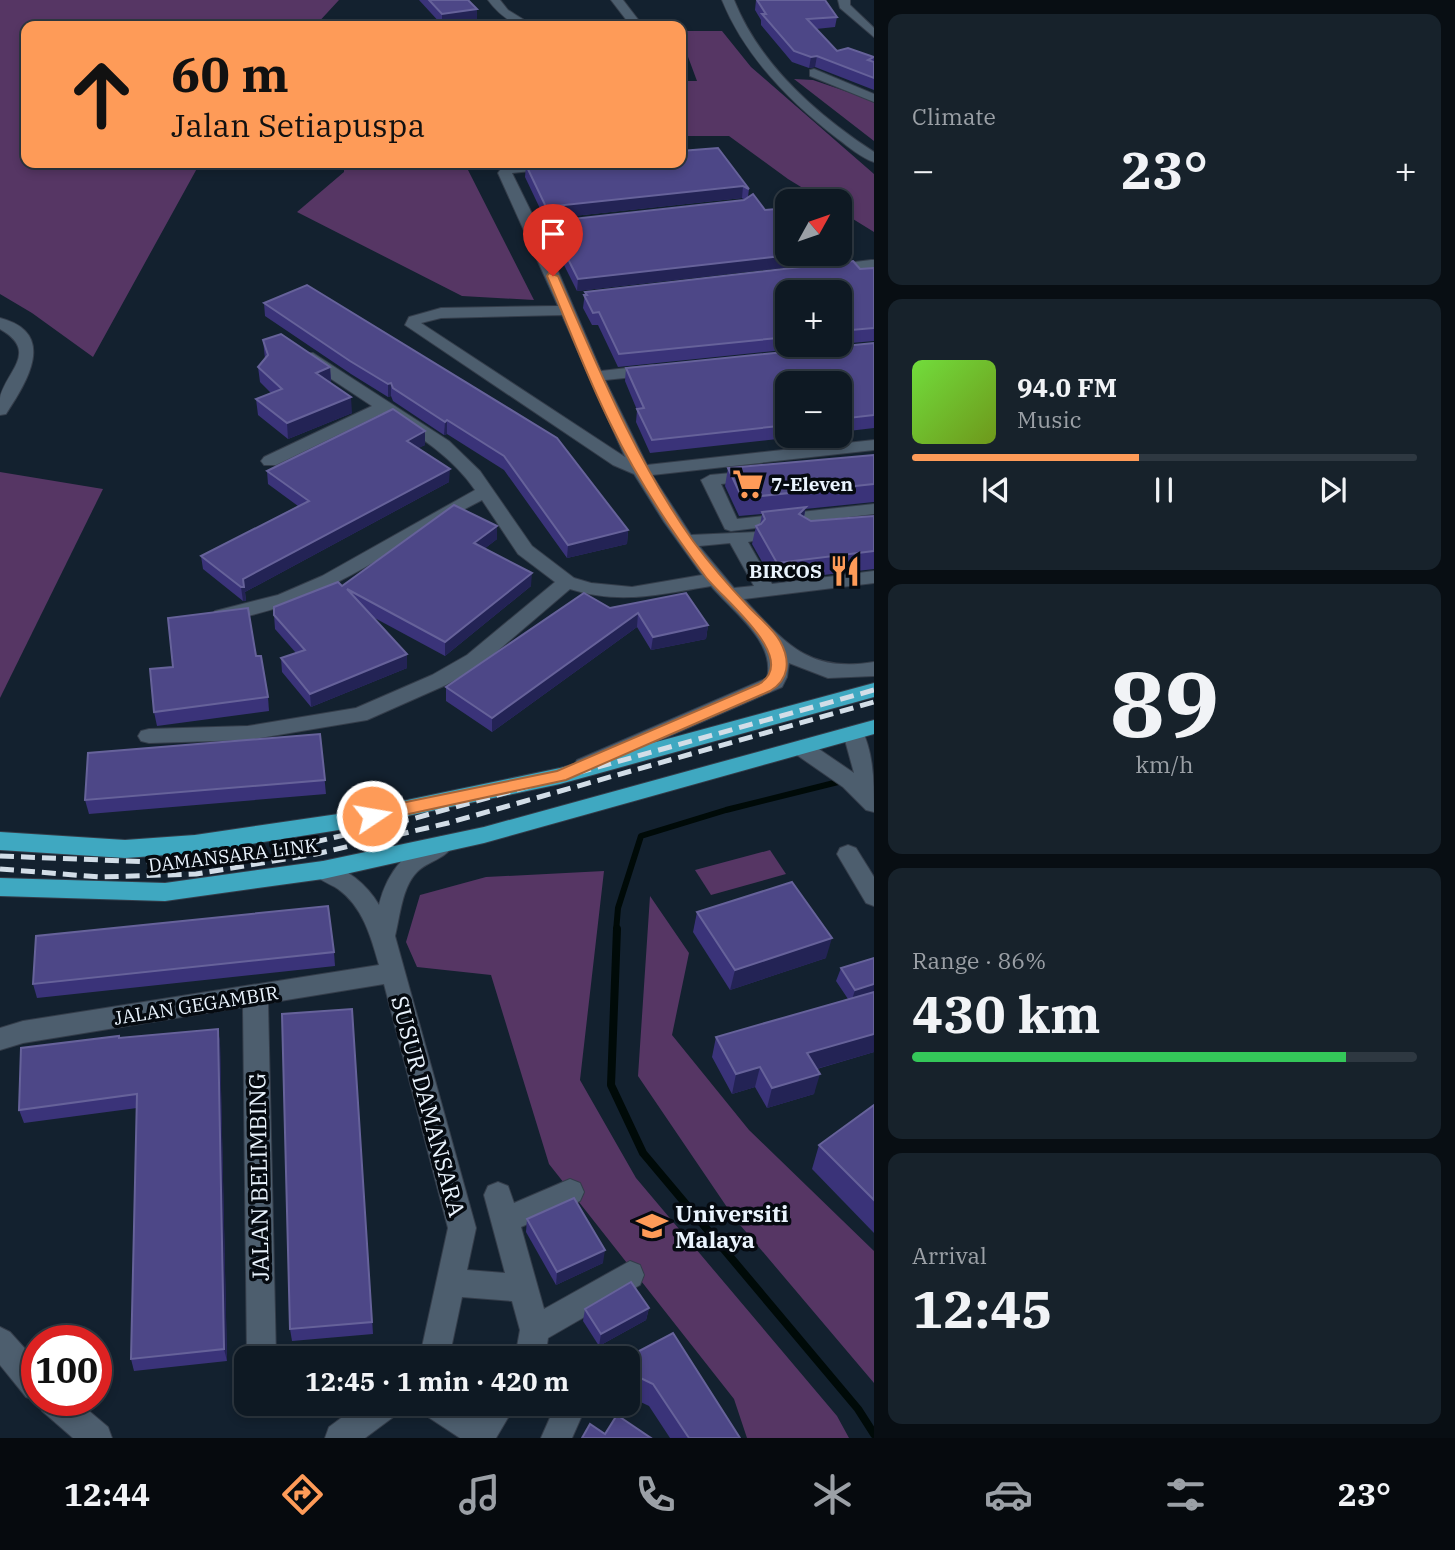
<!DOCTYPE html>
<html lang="en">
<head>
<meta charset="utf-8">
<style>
  :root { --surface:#0e1923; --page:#17222b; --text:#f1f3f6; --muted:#9ba0a6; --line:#2e3841; --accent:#fe9b58 }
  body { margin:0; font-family:"IBM Plex Serif",serif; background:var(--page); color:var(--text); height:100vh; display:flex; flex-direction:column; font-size:26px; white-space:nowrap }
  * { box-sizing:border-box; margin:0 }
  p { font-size:23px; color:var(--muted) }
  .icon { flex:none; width:38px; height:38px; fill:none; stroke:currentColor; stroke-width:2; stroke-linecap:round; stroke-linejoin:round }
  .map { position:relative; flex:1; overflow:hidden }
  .drawer { display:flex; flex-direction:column; gap:14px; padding:14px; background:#080e13; width:581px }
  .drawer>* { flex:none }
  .hud { position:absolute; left:21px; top:21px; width:665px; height:147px; border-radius:14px; box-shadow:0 4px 10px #0003,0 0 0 2px var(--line); background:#fe9b58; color:#111; overflow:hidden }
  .needle { width:46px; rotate:50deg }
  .buttons { position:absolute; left:775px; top:189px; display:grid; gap:14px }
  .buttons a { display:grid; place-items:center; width:77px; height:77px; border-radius:14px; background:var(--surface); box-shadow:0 4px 10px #0003,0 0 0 2px var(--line); font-size:35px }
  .speed { position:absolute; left:21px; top:1325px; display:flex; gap:14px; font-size:35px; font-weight:700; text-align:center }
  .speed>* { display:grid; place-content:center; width:91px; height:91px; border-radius:50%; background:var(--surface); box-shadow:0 4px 10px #0003,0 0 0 2px var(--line); line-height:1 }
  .speed .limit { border:10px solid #d22; background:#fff; color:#111 }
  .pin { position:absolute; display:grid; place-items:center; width:60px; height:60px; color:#fff; margin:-72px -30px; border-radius:50% 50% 50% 0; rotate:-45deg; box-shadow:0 0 7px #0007 }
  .pin .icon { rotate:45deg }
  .me { position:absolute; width:77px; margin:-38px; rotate:78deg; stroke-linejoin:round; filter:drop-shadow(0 0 5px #0008) }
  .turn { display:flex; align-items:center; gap:24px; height:147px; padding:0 35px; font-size:32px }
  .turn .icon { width:91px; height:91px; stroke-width:2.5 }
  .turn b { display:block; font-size:49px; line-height:60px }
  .big { font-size:52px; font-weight:800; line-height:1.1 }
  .drawer .tile { flex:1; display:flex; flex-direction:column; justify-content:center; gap:10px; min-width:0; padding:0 24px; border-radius:14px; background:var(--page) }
  .drawer .dial { align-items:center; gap:0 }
  .dial b { font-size:91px; line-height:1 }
  .song { display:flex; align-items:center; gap:21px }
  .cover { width:84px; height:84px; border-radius:10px; background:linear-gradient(135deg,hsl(100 70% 55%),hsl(80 70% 35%)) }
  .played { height:7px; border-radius:4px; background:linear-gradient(90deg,var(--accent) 45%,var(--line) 45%) }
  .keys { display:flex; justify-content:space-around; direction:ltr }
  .heat { display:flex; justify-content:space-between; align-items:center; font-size:38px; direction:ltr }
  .charge { height:10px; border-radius:5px; background:linear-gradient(90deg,#34c759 86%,var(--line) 0) }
  .trip { position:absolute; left:234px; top:1346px; width:406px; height:70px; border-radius:14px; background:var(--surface); box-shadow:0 4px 10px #0003,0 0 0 2px var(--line); font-weight:800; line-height:70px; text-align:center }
  .tabs { display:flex; height:112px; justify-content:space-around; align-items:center; background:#060a0e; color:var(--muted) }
  .tabs .icon { width:49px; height:49px }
  .tabs .selected { color:var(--accent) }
  .tabs b { font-size:32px; color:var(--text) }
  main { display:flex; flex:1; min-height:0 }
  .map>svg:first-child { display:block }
</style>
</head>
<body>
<main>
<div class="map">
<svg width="874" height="1438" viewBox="0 0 874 1438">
  <rect width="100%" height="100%" fill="#13212f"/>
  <g fill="#563664">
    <polygon points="0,0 339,0 315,26 26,26 26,163 200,163 93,357 32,313 0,294"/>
    <polygon points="681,31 722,31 751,67 874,174 874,232 840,211 840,201 824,201 788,179 729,136 681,136 681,81 697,81 681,38"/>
    <polygon points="794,79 813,80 874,101 874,141"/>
    <polygon points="344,163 508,163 468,170 534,300 462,296 297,212 344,172"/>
    <polygon points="0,472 103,489 0,698"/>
    <polygon points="770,850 786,874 711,895 695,870"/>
    <polygon points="604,871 580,1080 636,1178 837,1416 849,1438 747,1438 734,1399 549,1164 491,975 417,967 406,942 420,895 486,877"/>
    <polygon points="650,896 689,953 672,1035 749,1130 874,1251 874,1383 735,1219 638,1076"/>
  </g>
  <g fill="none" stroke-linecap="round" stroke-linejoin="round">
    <polyline stroke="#000a08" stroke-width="6" points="616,931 618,908 641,836 726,810 842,781"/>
    <polyline stroke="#000a08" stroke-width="8" points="617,929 611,1085 643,1153 858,1409 874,1434"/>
    <defs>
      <g id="minor">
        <path d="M488,0H500L508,10L534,26C514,27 500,16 488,0Z"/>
        <polygon points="611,0 623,0 643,26 631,26"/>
        <path d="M722,0H734C760,65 816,114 874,152V162C861,158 849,147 838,139C790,102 745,57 722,0Z"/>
        <polygon points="838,0 850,0 850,5 874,28 874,37 840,8"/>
        <polygon points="814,69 874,94 874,102 810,76 810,70"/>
        <path d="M514,163H575L568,167L512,173L542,234L601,371L653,365L661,370L653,375L605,380L647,465L874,440V450L652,475L691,535L757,532L759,536L757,540L748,542L772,584L874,571V583L744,599C786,644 808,673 874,662V676L828,678L789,663L787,677L782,687L585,773L577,770L574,765L577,760L767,678C776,642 732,611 711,586C661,594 620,605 570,589L481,665L446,685L367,720L248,740L149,743L141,741L138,736L141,731L149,729L248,726L356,708L432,675L467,655L555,582L518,554L482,500C405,539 338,594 252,615C240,617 227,623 215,619L212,615L215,611L278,595L322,576L475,490C452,456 417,435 383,413L276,465H264L261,461L264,457L372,406L301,359L299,356L301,353H313L449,441L480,471L532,546L574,578L591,583L632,587L702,575L664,522L634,474L613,465L405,325L409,317L441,308L558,306L498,173L503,166ZM562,315L625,457L421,323L441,318ZM730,543L754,586L734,588L699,546Z"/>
        <polygon points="871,260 874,260 874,268 871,268 831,273 824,269 831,265"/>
        <path d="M0,318C58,333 27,382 6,414L0,415C0,410 0,403 0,398C6,371 40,352 0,329Z"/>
        <polygon points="753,471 762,476 759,480 721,484 737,519 874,504 874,514 731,531 725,529 701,480 710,475"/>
        <path d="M854,726L861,728C874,753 874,784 874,812L866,810L843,787L794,753L791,748L794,743L802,740L810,743L854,773L843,733L847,728Z"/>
        <path d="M442,836L450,839L453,845C446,859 428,861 417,872C402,887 400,916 395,936L476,1228L467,1270L505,1273L484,1195L488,1186L498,1182L508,1186L514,1203L570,1179L580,1183L584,1192L580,1201L521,1227L544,1309L630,1261L640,1265L644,1275L640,1285L548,1338L545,1358H515L520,1330L512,1301L462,1297L449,1358H417L422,1347L448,1228L384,984L268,1003L276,1358L247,1360L243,1007L23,1043L0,1050V1028L23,1021L379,965C371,937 363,907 338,889C329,883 317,880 311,870L315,864L323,861C347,869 366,883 379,905C387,871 408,847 442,836Z"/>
        <polygon points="848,845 856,848 874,877 874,906 866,903 837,854 840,848"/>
        <polygon points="0,1327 10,1332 37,1362 37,1400 76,1400 108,1427 112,1438 73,1438 42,1411 38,1401 26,1397 0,1365"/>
        <polygon points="360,1404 400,1404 396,1415 365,1438 325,1438 329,1427"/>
        <polygon points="421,1404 462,1404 477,1413 483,1404 516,1404 496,1438 460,1438 425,1415"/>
        <polygon points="556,1404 587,1404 572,1438 541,1438"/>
      </g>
      <g id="highway">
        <polygon points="874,683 874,697 560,784 345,829 195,853 125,858 0,850 0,832 125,840 195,835 345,813 560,768"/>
        <polygon points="874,720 874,734 484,843 323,879 165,901 0,896 0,878 165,883 323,861 484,827"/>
      </g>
    </defs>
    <use href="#minor" stroke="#343d4a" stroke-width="2"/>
    <use href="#highway" stroke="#343d4a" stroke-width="2"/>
    <use href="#minor" fill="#4d5e6e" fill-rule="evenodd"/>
    <use href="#highway" fill="#3fa8c1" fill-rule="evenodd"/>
    <g stroke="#d2dde7" stroke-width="5" stroke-dasharray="14 7" stroke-linecap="butt">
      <polyline points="0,856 152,862 212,859 277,851 412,819 874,690"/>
      <polyline points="0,869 100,877 196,874 316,854 448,823 874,702"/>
    </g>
  </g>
  <g fill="#3a3379">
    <polygon points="419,0 468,0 477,9 477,20 442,25"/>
    <polygon points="756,0 837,17 835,27 816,29 837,51 874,57 874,90 815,67 809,68 792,62 761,25 761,20 755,10"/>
    <polygon points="681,163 749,189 748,197 765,210 841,261 577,291 551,239 552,227 553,227 554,221 744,200 742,198 545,219 525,177 526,165"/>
    <polygon points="874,268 874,341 840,344 840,292 788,292 788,345 831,345 618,367 598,325 592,325 583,308 585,292"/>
    <polygon points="264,303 628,530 627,544 567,558 504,470 447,434 444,435 393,401 391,396 388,397 351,374 265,316"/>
    <polygon points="263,340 330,367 331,382 330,383 352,413 288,439 258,415 256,399 271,393 260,382 258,367 265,359"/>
    <polygon points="874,343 874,428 840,432 840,383 788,383 788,436 804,436 650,453 636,422 637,410 625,381 626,368"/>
    <polygon points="425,431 425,445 418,448 449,482 245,592 246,601 243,601 203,569 201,556 298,506 268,484 267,471"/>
    <polygon points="874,455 874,502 805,509 804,517 811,521 874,516 874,569 773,581 752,544 756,526 760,525 762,514 739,516 725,486 728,468"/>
    <polygon points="497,526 497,539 484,549 531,586 445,656 371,616 407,654 407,668 311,707 282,672 281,658 296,653 275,629 274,615 342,586"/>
    <polygon points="610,608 708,625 706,639 651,650 637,627 492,732 446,701 446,687"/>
    <polygon points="256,656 268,697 269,711 157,726 154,712"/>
    <polygon points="320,734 326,794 89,814 85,800"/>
    <polygon points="697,912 826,958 730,990 693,932"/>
    <polygon points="334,952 335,966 37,998 33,984"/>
    <polygon points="874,958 874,1052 817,1069 814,1094 767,1108 755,1087 732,1094 712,1057 716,1037 848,999 836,981 841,968"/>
    <polygon points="352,1009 373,1334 292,1341 290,1329"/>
    <polygon points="218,1029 220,1043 227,1361 134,1371 131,1359 137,1108 24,1123 19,1110 119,1038"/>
    <polygon points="874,1105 874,1233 812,1169 819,1145"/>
    <polygon points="527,1219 603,1263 556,1285 526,1232"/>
    <polygon points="649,1308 646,1320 599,1346 583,1321 585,1309"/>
    <polygon points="628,1358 740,1438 670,1438 649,1406 628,1396"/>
  </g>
  <g fill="#232355">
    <polygon points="477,9 477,20 442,25 442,14"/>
    <polygon points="817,56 815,67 809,68 811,57"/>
    <polygon points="743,186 742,198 545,219 546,207"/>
    <polygon points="840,249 844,249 841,261 577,291 578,279 799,254 840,254"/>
    <polygon points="330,367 331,382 317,388 316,373"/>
    <polygon points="391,383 391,396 388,397 388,384"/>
    <polygon points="351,397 352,413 288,439 287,423"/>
    <polygon points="447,420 447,434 444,435 445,422"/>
    <polygon points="425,431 425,445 407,454 407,441"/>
    <polygon points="450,469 449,482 245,592 246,601 243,601 241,587 243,579"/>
    <polygon points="806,507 802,525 799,514"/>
    <polygon points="497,526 497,539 474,557 474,543"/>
    <polygon points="628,530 627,544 567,558 568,545"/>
    <polygon points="532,573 531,586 445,656 445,642"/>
    <polygon points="638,613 637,627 492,732 492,718"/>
    <polygon points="708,625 706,639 651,650 653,637"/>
    <polygon points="407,654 407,668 311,707 310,694"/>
    <polygon points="832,938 826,958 730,990 735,970"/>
    <polygon points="874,984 874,997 851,1003 855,990"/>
    <polygon points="218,1029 220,1043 227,1361 224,1349"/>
    <polygon points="874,1034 874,1052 802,1073 807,1053"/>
    <polygon points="760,1067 755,1087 732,1094 736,1074"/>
    <polygon points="820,1074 814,1094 767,1108 772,1088"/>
    <polygon points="605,1250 603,1263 556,1285 557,1272"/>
    <polygon points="649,1308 646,1320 599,1346 601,1334"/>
  </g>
  <g fill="#4d4787" stroke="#66629a" stroke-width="2">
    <polygon points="429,0 468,0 477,9 442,14"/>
    <polygon points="757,0 825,0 837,17 807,19 837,51 848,48 874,57 868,60 874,62 874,78 817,56 811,57 794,51 762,14 766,14"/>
    <polygon points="718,148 749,189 743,186 546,207 526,165 548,163 681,163 681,151"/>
    <polygon points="753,194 765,210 788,208 788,254 799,254 578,279 552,227 557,227 554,221 744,200"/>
    <polygon points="853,261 860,269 874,268 874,328 840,331 840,292 788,292 788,337 619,354 599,312 593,313 584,295 587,295 585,292"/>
    <polygon points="307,285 557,438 628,530 568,545 504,456 447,420 445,422 393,388 391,383 388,384 350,361 264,303"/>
    <polygon points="281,334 330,367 316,373 351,397 287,423 256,399 282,389 258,367 268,355 263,340"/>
    <polygon points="874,343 874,415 840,419 840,383 788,383 788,425 652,440 637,409 644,408 626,368"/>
    <polygon points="393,409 425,431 407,441 450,469 243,579 244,587 241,587 201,556 309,501 267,471"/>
    <polygon points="874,455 874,484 742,498 728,468"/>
    <polygon points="454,505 497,526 474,543 532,573 445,642 347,589 407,654 310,694 281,658 305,650 274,615 274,607 338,582 342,586"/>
    <polygon points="806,507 799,514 811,521 874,516 874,551 777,563 756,526 761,524 765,519 762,512"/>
    <polygon points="584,593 610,608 686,593 708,625 653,637 638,613 492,718 446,687"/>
    <polygon points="248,608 256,656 261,656 268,697 154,712 150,669 173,667 168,618"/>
    <polygon points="320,734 325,780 85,800 88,753"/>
    <polygon points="792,882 832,938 735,970 697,912"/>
    <polygon points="328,906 334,952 33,984 36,936"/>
    <polygon points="874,958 874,984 855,990 841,968"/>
    <polygon points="874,992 874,1034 807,1053 820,1074 772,1088 760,1067 736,1074 716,1037"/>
    <polygon points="352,1009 372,1322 290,1329 282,1014"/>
    <polygon points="218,1029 224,1349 131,1359 137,1094 19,1110 21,1048 119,1036 119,1038"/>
    <polygon points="874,1105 874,1200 819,1145"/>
    <polygon points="574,1198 605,1250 557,1272 527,1219"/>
    <polygon points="631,1282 649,1308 601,1334 585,1309"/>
    <polygon points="673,1333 740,1438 689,1438 653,1384 628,1372 628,1358 626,1358"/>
    <polygon points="617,1415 651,1438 582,1438 590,1424 605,1434"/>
  </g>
  <path fill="#fe9b58" stroke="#a56539" stroke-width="2" d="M549,273L558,276C598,367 635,459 693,541C710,564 728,585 748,606C758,617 773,628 780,641C791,661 789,680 770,691L566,780L372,822L366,820L363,816L372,809L557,771L759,684C801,659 722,599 705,576C669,528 636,477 610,423C586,375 568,325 547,276Z"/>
  <defs>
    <symbol id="supermarket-bare" viewBox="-9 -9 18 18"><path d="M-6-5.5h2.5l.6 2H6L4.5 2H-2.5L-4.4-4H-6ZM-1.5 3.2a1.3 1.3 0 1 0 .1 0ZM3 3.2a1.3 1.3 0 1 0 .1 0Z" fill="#fe9b58" stroke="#050a10" stroke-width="2.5" paint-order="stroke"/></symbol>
    <symbol id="restaurant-bare" viewBox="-9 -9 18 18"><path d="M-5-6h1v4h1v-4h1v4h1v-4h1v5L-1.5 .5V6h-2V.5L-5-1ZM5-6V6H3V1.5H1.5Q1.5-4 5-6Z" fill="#fe9b58" stroke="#050a10" stroke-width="2.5" paint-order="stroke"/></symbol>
    <symbol id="university-bare" viewBox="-9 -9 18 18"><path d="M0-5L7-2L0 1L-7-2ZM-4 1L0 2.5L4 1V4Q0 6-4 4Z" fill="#fe9b58" stroke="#050a10" stroke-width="2.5" paint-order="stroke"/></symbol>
  </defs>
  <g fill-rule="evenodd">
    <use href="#supermarket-bare" x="726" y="462" width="44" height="44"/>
    <use href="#restaurant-bare" x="823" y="549" width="44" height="44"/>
    <use href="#university-bare" x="630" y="1204" width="44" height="44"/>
  </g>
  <g text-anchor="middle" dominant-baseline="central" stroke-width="7" stroke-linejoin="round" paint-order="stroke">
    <g font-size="19" font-weight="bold" fill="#eaf4fe" stroke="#050a10" text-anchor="start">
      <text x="771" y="484">7-Eleven</text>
      <text x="822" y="571" text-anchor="end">BIRCOS</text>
    </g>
    <g font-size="19" fill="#eaf4fe" stroke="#050a10">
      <text transform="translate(233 855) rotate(-7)">DAMANSARA LINK</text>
      <text transform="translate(196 1005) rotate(-9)">JALAN GEGAMBIR</text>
    </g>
    <g font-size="23" fill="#eaf4fe" stroke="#050a10">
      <text transform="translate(429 1106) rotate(75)">SUSUR DAMANSARA</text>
      <text transform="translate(258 1177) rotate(-91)">JALAN BELIMBING</text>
    </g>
    <g font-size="23" font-weight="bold" fill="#eaf4fe" stroke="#050a10" text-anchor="start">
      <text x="675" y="1213">Universiti<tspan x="675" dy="26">Malaya</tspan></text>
    </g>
  </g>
</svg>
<div class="buttons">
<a><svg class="needle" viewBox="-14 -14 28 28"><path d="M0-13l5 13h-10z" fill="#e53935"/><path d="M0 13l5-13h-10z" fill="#9ba0a6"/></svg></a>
<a>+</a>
<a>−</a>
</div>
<div class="speed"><div class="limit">100</div></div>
<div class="pin" style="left:553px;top:276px;background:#d93025"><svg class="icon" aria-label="arrive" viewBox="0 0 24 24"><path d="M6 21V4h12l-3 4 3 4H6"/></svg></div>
<svg class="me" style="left:372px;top:816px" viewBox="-20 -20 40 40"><circle r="17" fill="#fe9b58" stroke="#fff" stroke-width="3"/><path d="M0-11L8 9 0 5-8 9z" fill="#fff"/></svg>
<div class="trip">12:45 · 1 min · 420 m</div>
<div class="hud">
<div class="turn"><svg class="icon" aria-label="ahead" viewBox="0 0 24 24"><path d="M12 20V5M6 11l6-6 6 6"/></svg><div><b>60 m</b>Jalan Setiapuspa</div></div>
</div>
</div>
<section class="drawer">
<div class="tile"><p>Climate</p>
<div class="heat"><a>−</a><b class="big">23°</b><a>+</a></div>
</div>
<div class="tile">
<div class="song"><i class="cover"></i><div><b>94.0 FM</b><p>Music</p></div></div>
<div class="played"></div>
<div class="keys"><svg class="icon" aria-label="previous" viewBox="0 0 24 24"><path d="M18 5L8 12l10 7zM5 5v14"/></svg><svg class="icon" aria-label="pause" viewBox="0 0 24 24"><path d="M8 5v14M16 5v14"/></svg><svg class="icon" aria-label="next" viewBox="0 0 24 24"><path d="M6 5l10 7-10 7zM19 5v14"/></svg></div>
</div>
<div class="tile dial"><b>89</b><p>km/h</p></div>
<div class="tile"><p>Range · 86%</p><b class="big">430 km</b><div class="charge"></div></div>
<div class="tile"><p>Arrival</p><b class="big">12:45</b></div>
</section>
</main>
<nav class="tabs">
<b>12:44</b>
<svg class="icon selected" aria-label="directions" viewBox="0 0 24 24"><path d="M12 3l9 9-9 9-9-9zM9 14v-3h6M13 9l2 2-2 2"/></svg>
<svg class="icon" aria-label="music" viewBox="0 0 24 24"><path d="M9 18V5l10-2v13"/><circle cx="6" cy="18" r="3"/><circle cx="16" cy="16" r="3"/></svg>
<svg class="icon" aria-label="phone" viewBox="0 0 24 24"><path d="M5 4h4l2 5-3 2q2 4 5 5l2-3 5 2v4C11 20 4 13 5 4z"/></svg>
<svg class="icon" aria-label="climate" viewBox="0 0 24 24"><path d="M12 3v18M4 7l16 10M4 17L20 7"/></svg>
<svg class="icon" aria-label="car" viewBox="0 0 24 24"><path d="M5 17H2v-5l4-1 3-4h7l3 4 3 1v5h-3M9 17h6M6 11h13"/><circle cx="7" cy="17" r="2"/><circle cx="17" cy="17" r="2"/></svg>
<svg class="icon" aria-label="filters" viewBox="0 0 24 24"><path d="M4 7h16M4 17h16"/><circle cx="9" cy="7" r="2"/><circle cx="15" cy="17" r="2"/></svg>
<b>23°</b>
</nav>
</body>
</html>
